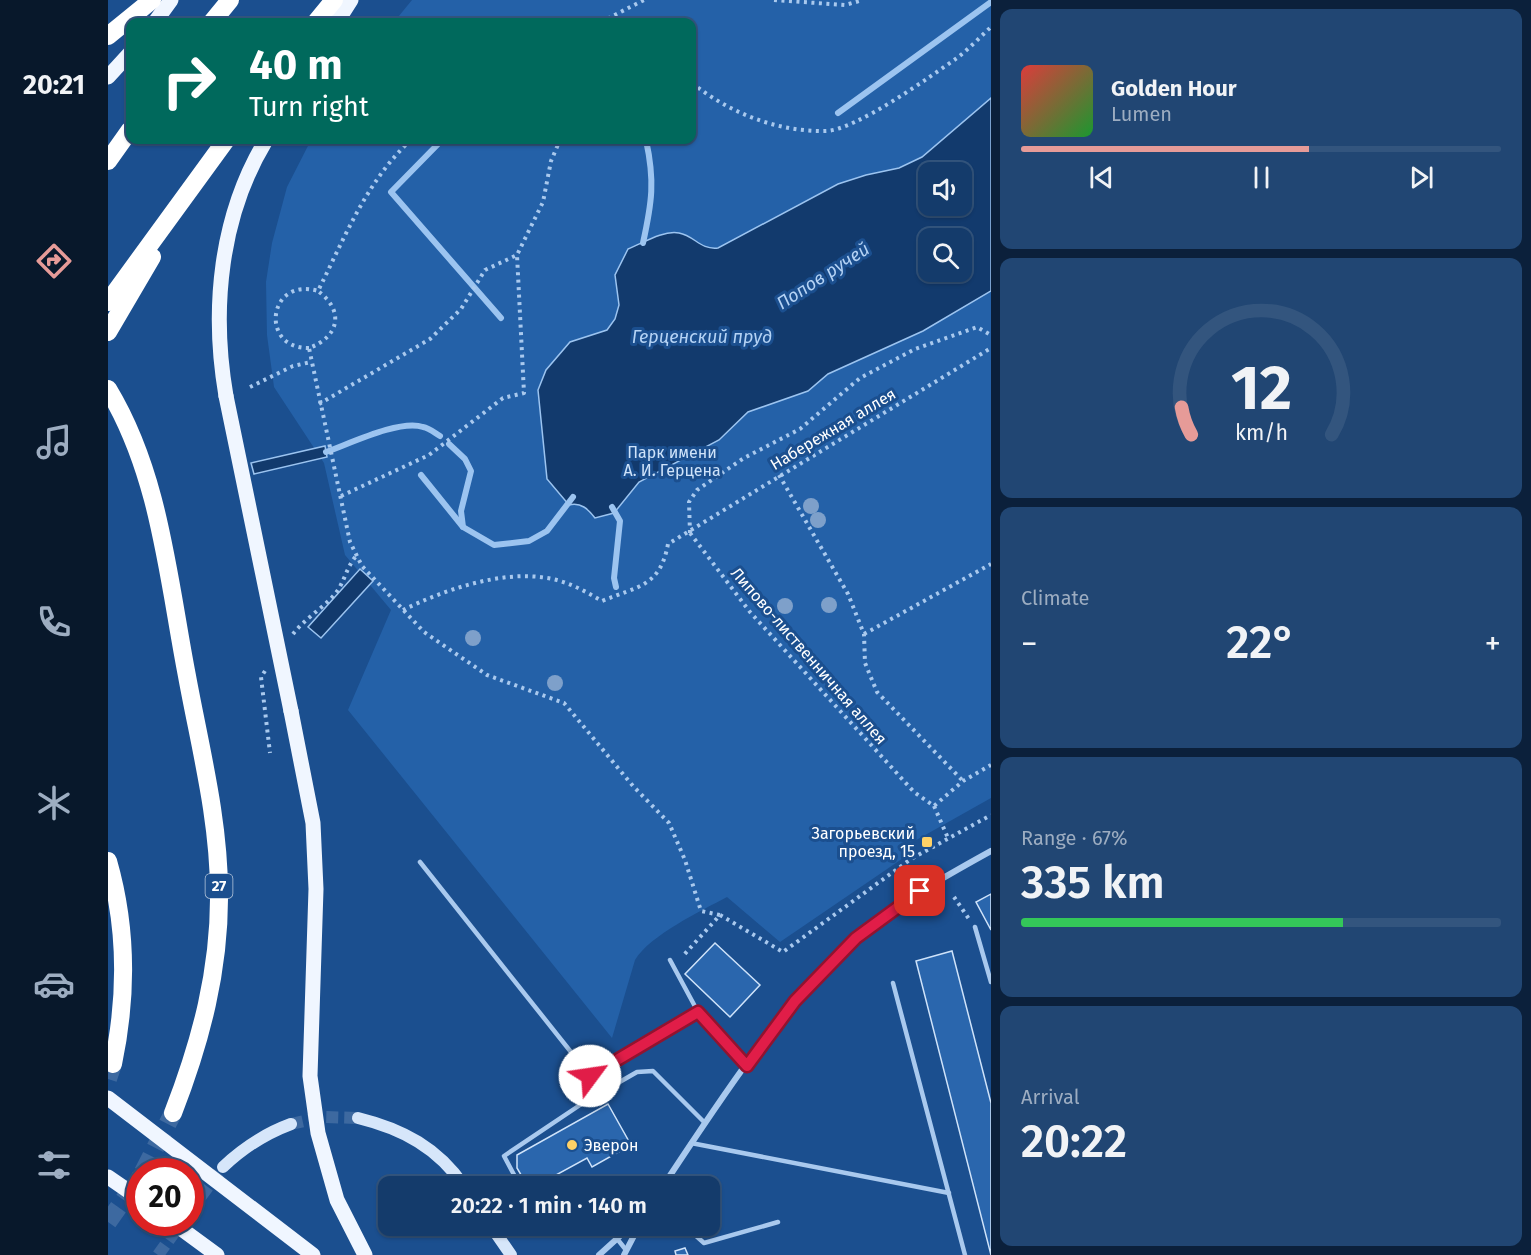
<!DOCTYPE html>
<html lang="en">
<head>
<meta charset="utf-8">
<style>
  :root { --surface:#143b6b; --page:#214673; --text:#f1f3f6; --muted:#9dadc1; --line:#33557e; --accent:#e69b98 }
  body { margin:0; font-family:"Fira Sans",sans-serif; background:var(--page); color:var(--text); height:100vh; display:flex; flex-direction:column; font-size:22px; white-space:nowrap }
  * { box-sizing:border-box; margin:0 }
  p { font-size:20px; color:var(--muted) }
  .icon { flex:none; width:33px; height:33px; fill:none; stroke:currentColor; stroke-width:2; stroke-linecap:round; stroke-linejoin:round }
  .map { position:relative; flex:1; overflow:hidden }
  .side { display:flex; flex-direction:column; gap:9px; padding:9px; background:#0b203b; width:540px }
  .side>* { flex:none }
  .hud { position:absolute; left:18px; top:18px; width:570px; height:126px; border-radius:12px; box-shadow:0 2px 4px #0004,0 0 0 2px var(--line); background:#00695c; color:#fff; overflow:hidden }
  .controls { position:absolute; left:810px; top:162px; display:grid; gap:12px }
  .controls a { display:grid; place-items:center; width:54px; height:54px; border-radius:12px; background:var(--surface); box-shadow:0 2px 4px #0004,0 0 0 2px var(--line); font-size:30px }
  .speed { position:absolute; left:18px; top:1158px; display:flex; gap:12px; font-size:30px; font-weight:700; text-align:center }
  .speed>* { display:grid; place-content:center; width:78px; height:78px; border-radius:50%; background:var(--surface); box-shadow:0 2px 4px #0004,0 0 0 2px var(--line); line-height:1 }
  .speed .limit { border:9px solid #d22; background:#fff; color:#111 }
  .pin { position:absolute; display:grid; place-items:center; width:51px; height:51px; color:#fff; margin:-26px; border-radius:12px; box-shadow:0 3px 9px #0006 }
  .me { position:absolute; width:66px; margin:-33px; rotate:59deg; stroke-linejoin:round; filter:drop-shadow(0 0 4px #0008) }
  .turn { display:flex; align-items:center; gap:21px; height:126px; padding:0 24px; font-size:27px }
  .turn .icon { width:78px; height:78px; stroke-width:2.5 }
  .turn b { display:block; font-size:42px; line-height:51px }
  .big { font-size:45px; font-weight:600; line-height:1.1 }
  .side .widget { flex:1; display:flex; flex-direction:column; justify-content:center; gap:9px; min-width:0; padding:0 21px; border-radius:12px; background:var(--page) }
  .side .dial { align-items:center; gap:0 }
  .dial svg { height:156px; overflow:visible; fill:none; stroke:var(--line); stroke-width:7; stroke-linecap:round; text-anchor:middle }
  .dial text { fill:var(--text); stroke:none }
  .song { display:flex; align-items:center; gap:18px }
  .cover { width:72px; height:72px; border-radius:9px; background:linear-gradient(135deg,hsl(0 70% 55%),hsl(130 70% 35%)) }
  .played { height:6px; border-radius:3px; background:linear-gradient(90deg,var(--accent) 60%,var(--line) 60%) }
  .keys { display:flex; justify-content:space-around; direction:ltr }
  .heat { display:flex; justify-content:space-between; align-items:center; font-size:33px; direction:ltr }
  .charge { height:9px; border-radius:4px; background:linear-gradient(90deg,#34c759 67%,var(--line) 0) }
  .trip { position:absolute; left:270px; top:1176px; width:342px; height:60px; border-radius:12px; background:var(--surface); box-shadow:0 2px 4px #0004,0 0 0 2px var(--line); font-weight:600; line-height:60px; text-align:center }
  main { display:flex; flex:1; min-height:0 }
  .tabs { display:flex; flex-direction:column; width:108px; justify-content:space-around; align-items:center; background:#08182b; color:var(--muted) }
  .tabs .icon { width:42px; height:42px }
  .tabs .on { color:var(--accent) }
  .tabs b { font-size:27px; color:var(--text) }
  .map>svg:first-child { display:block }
</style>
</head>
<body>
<main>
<nav class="tabs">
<b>20:21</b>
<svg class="icon on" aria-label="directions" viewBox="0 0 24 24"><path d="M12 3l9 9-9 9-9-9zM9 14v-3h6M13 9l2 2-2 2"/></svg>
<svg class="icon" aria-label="music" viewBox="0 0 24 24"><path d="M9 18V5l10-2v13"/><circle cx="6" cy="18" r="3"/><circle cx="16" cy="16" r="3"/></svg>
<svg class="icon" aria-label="phone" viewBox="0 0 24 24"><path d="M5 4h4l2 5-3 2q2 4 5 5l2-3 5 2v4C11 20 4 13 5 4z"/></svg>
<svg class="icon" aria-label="climate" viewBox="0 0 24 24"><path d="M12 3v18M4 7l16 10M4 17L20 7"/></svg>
<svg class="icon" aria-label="car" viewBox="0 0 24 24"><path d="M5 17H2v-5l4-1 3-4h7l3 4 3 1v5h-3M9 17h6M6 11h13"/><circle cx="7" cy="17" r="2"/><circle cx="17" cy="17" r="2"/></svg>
<svg class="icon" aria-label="filters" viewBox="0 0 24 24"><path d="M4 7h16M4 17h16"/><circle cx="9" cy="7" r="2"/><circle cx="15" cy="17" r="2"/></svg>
</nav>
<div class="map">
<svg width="883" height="1255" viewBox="0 0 883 1255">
  <rect width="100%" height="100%" fill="#1b4f8f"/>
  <path fill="#2461a8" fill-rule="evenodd" d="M304,0H883V798L803,843L807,850L672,942L619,897C593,911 542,935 527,960L504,1038L240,710L283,610L237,555L216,463L166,387L159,335L158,282L164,243L179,187L203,140H584V22H286ZM820,172H854V206H820ZM820,238H854V272H820Z"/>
  <g fill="#123a6d" stroke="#9cc4f0" stroke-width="1.5" fill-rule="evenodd">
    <path d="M883,98V291L815,331L720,374L700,391L640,412L611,440L531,482L506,513L487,518C480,509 473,502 461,505L439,479L430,390L438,370L462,342L499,330L507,319L511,305L507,275L520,249C535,243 555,230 571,233C587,236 592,250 610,248L730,184L758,175L791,168L814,157ZM820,172H854V206H820ZM820,238H854V272H820Z"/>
    <polygon points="217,446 219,457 146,474 143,463"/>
    <polygon points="252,569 265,581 213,638 200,627"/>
  </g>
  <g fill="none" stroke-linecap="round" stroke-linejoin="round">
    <g stroke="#9cc4f0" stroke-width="6">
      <polyline points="730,113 883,2"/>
      <polyline points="334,140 283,192 393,318"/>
      <path d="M535,243C544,202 547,181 538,140"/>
      <polyline points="341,444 357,459 363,471 353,511 355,527"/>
      <path d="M218,452C241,444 292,419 315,427C321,428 327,433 332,436"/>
      <polyline points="313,475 355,527 386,545 421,541 439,531 465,497"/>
      <polyline points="504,507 512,521 506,578 508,587"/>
    </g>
  </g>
  <g fill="#2a66ad" stroke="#cfe3fa" stroke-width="1.5">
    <polygon points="883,894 883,930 868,902"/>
    <polygon points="607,943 652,985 622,1017 577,974"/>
    <polygon points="844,951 883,1103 883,1255 808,961"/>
    <polygon points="500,1104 523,1145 484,1167 479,1158 428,1186 416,1180 409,1168 409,1155"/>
    <polygon points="577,1248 580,1255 568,1255 567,1251"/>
  </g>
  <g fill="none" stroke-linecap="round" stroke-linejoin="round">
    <g stroke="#3d69a0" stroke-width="12" stroke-dasharray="12 6" stroke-linecap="butt">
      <polyline points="183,1124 215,1117 250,1118"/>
      <polyline points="82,1211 115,1167"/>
      <polyline points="50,1255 74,1222"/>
    </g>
    <g stroke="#3d69a0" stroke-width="18" stroke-dasharray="18 9" stroke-linecap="butt">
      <polyline points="0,1079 5,1064"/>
      <polyline points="35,1172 65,1113"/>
      <polyline points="0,1222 32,1177"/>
    </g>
    <g stroke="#a9c9ee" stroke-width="4" stroke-dasharray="3 4.5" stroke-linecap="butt">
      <polyline points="666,0 737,5 755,0"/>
      <polyline points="493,22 536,0"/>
      <path d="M584,83C622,113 669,132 718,131C748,130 823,76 849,58C861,49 872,37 883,27"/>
      <path d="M303,140C259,180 236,239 210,291C237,311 231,337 201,348L242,542L254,566L316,632L379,675L456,703L525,786L561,823L577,860L593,911L612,915L574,957"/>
      <path d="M201,348C151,349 160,276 210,291"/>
      <polyline points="142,387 185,366 203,362"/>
      <polyline points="211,404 322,339 353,309 377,270 409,255 435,202 443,161 452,140"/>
      <polyline points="671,475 740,594 756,634 757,663 769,692 855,781"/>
      <polyline points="233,496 321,455 395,398 416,393 409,255"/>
      <polyline points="582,533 642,612 806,792 826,806 855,781 883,765"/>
      <polyline points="582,533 581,502 589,490 636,458 692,429 752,378 807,349 869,327 883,335"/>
      <path d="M295,610C336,590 393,570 439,578C459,581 477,591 494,601C530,586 552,587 560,544L883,348"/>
      <path d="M185,634C197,618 221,604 230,590C237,579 239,567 248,556"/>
      <polyline points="756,634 883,564"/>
      <polyline points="157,671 153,677 162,753"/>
      <polyline points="826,806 840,838"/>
      <polyline points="846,897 861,919"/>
      <polyline points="612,915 675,952 803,859 883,815"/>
    </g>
    <g stroke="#a9c9ee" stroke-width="4.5">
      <polyline points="312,862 482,1076 590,1012"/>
      <polyline points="867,927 883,982"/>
      <polyline points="562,960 590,1012 639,1066"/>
      <polyline points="785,983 857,1255"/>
      <polyline points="583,1143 841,1193"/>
      <polyline points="412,1186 396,1156 475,1103 529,1072 545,1071 597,1123"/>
      <polyline points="460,1186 467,1183 469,1186"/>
      <polyline points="499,1226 518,1250"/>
      <polyline points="577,1226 596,1243 670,1222"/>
    </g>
    <g stroke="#a9c9ee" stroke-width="6">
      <path d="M555,1186C609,1105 675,1001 749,938C789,903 836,877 883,851"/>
      <polyline points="491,1255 523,1226"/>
      <polyline points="516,1255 531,1226"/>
    </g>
    <g stroke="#d6e6fa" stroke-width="12">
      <path d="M250,1118C295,1129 330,1148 356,1186"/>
      <path d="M115,1167C136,1147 156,1134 183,1124"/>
      <polyline points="383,1226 403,1255"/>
    </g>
    <g stroke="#f0f6ff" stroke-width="15">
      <polyline points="47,22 63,0"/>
      <polyline points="229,22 243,0"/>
      <polyline points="0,77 22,53"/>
      <path d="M118,396C103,309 112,216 158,140"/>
      <polyline points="183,711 205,823 208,889 202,1076 210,1133 229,1200 257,1255"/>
      <polyline points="0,1098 205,1255"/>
      <polyline points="0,1177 32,1199"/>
      <polyline points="64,1222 109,1255"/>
    </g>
    <g stroke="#fff" stroke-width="18">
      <polyline points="104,22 122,0"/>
      <polyline points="208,22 226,0"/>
      <polyline points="0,36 44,0"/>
      <polyline points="0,161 22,130"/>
      <polyline points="0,302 118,140"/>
      <polyline points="0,332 44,257"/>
      <path d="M0,389C52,475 60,578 79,676C92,747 111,819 111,892C112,969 93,1041 65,1113"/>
      <path d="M0,861C19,927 19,997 5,1064"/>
    </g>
    <polyline stroke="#f0f6ff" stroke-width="15" points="118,396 183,711"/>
  </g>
  <g fill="#7ea0ca">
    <circle cx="703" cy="506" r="8"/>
    <circle cx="710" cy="520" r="8"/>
    <circle cx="721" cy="605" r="8"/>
    <circle cx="677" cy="606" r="8"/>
    <circle cx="365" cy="638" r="8"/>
    <circle cx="447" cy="683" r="8"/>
  </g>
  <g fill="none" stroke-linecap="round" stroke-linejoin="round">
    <defs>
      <polyline id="route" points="482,1076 590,1012 639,1066 687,1001 748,938 812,891"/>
    </defs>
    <use href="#route" stroke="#92132f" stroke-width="15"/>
    <use href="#route" stroke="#e11d48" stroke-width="10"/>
  </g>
  <g fill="#ffd166" stroke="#1b4f8f" stroke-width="2">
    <rect x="813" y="836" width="12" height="12" rx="3"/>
    <circle cx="464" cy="1145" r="6"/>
  </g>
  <g text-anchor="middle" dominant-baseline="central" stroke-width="6" stroke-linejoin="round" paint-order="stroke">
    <rect fill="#1b4f8f" stroke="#bbcadd" stroke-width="1.5" x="97.5" y="874" width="27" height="24" rx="4.5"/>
    <g font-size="15" font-weight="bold" fill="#fff">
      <text x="111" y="886">27</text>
    </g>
    <g font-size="16" fill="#fff" stroke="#1b4f8f">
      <text transform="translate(725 429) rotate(-31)">Набережная аллея</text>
      <text transform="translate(701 656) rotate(49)">Липово-лиственничная аллея</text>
    </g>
    <g font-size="16" fill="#cfe3fa" stroke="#1b4f8f">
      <text x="564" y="452">Парк имени<tspan x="564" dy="18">А. И. Герцена</tspan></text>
    </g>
    <g font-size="16" fill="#fff" stroke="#1b4f8f" text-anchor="end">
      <text x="807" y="833">Загорьевский<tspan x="807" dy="18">проезд, 15</tspan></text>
      <text x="476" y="1145" text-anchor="start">Эверон</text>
    </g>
    <g font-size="18" font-style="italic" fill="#b5d3f5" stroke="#1b4f8f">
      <text transform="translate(715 276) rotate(-33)">Попов ручей</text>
      <text x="594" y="337">Герценский пруд</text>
    </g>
  </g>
</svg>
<div class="controls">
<a><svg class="icon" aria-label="sound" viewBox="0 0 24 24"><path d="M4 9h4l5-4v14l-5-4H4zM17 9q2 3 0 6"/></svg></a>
<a><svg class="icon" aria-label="search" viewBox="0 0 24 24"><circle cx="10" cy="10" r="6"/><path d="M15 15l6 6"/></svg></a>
</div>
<div class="speed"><div class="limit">20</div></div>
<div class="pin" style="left:812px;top:891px;background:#d93025"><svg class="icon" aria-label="arrive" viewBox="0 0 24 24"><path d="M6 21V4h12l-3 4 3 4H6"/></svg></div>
<svg class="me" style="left:482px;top:1076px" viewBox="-20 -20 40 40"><circle r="19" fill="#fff"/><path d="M0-13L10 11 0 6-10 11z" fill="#e11d48"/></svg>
<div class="trip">20:22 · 1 min · 140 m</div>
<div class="hud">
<div class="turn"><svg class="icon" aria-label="right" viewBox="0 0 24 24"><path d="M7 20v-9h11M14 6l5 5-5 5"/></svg><div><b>40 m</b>Turn right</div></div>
</div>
</div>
<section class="side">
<div class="widget">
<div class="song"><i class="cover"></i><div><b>Golden Hour</b><p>Lumen</p></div></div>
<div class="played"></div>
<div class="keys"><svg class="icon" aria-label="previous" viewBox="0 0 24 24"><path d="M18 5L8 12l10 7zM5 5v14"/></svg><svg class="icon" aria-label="pause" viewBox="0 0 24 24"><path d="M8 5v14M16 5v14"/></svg><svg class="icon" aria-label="next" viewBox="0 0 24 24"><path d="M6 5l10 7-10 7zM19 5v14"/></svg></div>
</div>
<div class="widget dial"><svg viewBox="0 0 100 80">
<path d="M14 69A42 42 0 1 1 86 69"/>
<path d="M14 69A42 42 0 0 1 9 55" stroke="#e69b98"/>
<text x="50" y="56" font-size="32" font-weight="700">12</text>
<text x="50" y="72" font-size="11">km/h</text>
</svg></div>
<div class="widget"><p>Climate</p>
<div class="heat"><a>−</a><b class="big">22°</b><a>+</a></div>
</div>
<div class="widget"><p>Range · 67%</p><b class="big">335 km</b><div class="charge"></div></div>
<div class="widget"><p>Arrival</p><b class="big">20:22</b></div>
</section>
</main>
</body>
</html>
